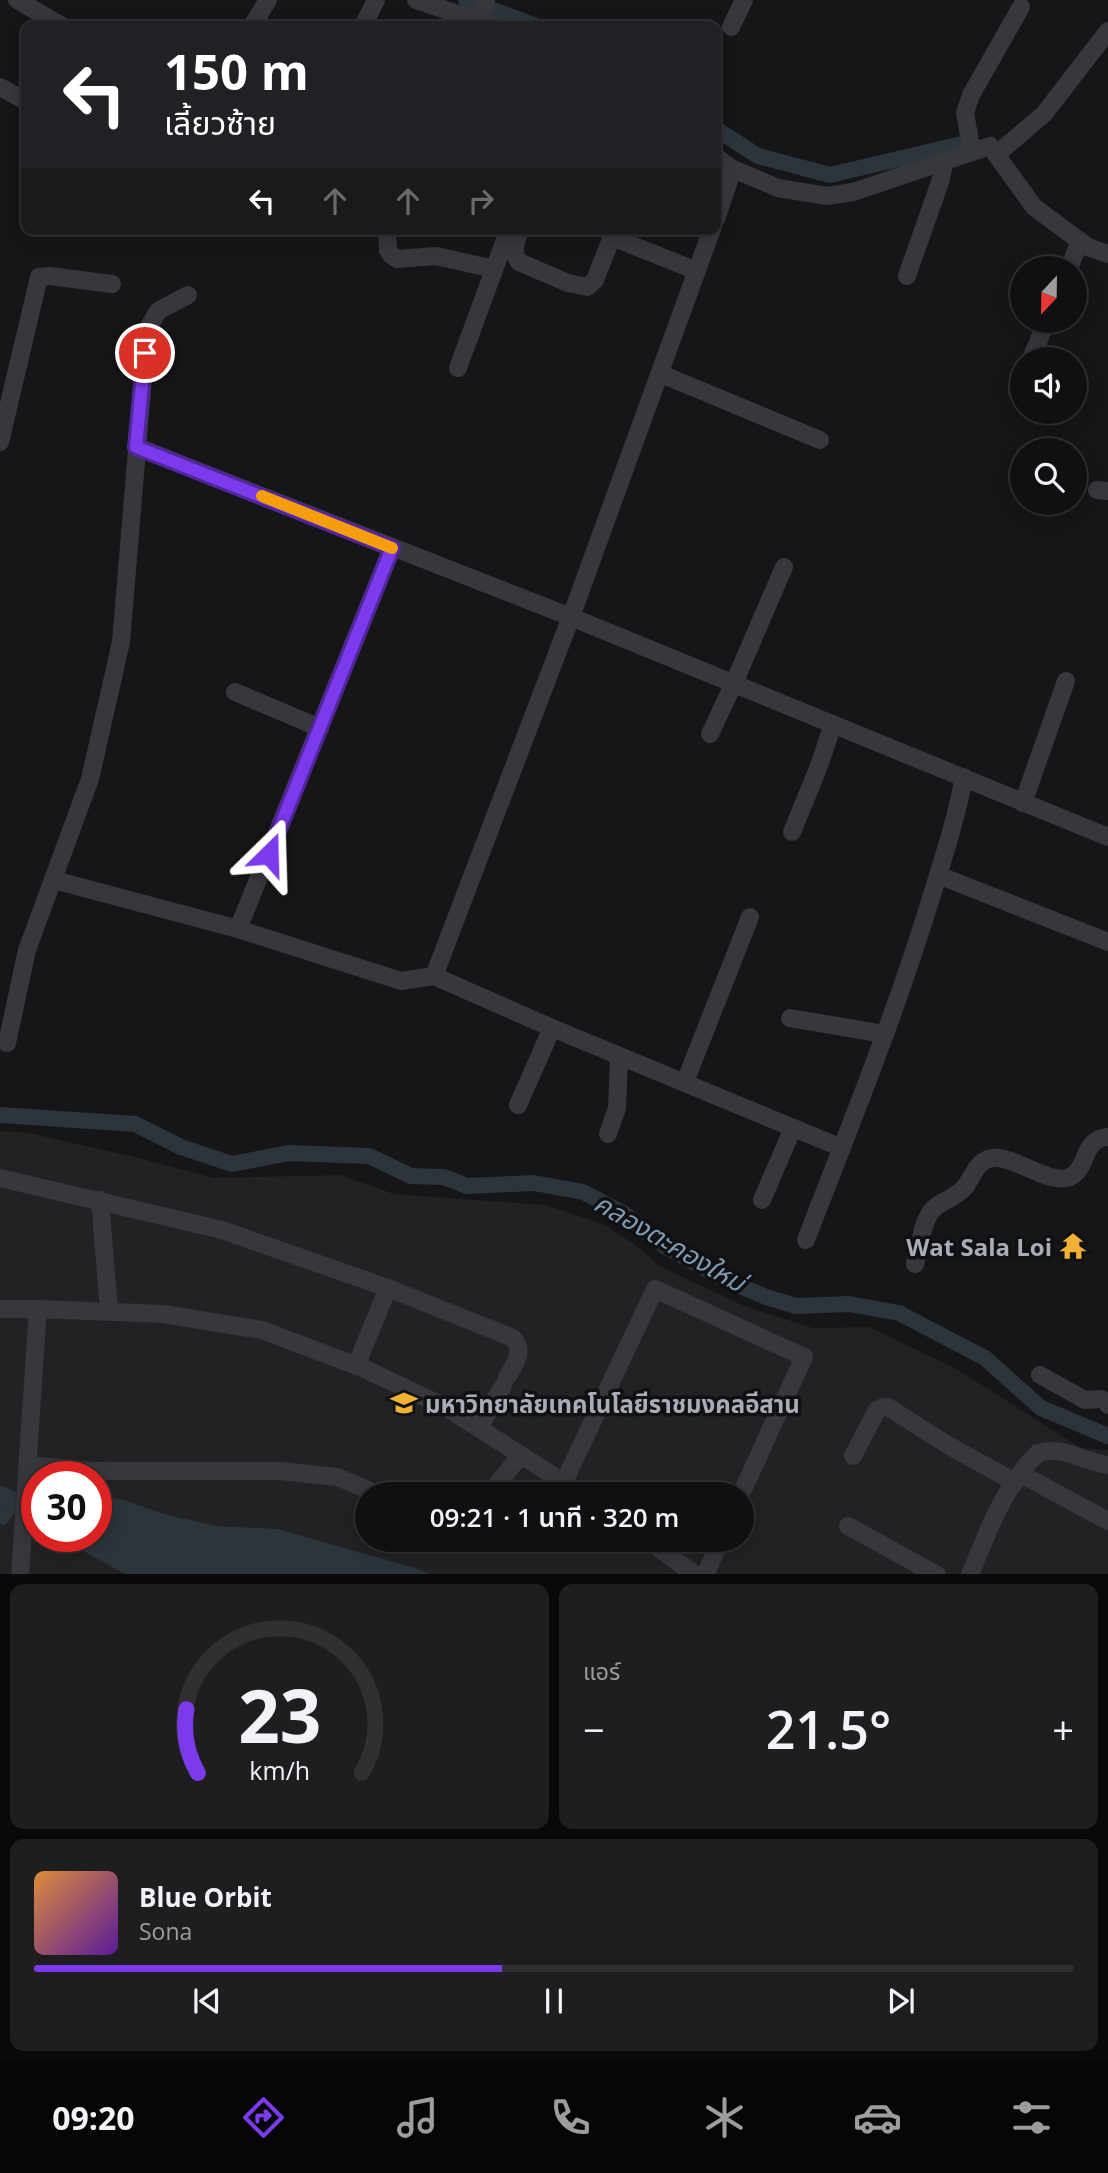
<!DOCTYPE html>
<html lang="th">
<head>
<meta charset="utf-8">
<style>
  :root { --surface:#101012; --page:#1e1e20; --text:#f1f3f6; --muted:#9c9d9f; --line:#303032; --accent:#7c3aed }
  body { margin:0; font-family:"Open Sans","Noto Sans Thai",sans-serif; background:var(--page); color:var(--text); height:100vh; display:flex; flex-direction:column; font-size:26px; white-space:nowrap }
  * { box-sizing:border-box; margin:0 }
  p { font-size:23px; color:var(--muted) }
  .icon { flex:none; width:38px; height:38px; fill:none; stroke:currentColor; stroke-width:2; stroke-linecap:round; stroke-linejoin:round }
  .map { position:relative; height:1574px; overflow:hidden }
  .details { display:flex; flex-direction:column; gap:10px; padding:10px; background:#09090a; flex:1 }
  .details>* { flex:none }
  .guide { position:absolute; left:21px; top:21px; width:700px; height:214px; border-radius:14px; box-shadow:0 4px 18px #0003,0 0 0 2px var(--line); background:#202124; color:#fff; overflow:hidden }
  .needle { width:46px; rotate:202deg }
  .fabs { position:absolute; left:1010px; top:256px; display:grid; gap:14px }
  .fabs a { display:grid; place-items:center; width:77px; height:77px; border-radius:50%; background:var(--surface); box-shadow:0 4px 18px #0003,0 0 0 2px var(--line); font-size:35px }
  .speed { position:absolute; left:21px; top:1461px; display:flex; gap:14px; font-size:35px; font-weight:700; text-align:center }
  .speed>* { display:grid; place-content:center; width:91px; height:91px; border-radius:50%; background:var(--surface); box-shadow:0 4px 18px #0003,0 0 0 2px var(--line); line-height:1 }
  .speed .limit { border:10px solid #d22; background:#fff; color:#111 }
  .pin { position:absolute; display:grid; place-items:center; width:60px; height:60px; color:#fff; margin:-30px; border:4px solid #fff; border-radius:50%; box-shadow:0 2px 7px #0007 }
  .me { position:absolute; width:77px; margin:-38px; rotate:22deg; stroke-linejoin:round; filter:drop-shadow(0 0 5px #0008) }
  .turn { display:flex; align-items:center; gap:24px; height:147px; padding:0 28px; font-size:32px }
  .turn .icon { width:91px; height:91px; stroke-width:2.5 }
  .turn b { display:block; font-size:49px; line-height:60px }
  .lanes { display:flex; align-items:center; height:66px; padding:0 28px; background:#0003; justify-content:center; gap:35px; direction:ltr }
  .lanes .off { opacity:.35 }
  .big { font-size:52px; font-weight:600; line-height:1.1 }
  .details .card { flex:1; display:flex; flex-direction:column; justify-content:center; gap:10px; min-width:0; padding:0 24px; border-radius:14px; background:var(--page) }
  .details .dial { align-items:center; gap:0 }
  .dial svg { height:182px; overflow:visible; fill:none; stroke:var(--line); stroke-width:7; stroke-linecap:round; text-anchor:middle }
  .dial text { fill:var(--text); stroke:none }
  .song { display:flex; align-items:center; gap:21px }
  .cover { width:84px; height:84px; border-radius:10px; background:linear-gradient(135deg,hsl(30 70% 55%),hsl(270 70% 35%)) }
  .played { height:7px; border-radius:4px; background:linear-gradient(90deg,var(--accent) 45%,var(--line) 45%) }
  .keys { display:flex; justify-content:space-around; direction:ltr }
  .heat { display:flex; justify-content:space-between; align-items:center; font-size:38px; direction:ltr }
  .details .tiles { flex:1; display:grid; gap:10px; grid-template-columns:1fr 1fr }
  .card:last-child { grid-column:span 2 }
  .trip { position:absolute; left:355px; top:1482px; width:399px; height:70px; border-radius:35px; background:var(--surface); box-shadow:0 4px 18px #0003,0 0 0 2px var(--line); font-weight:600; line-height:70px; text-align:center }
  .menu { display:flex; height:112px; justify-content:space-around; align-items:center; background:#060607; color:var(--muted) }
  .menu .icon { width:49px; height:49px }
  .menu .on { color:var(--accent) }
  .menu b { font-size:32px; color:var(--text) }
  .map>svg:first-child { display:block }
</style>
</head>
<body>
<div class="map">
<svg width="1108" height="1575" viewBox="0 0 1108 1575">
  <rect width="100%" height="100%" fill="#161618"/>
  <path fill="#222225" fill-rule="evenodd" d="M0,1131L29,1133L139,1158L214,1178L340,1175L394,1194L545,1205L603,1224L634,1244L660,1266L744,1306L813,1328L869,1327L955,1368L1081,1448L1108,1450V1574H0ZM37,1477H96V1536H37ZM368,1494H742V1540H368Z"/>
  <g fill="#2c353c">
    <polygon points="0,1485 16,1492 15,1513 5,1525 0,1524"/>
    <polygon points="96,1496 120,1499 167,1515 217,1526 277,1529 412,1567 430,1574 125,1574 85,1552 66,1537 96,1536"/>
  </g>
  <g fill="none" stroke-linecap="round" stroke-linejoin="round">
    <g stroke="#2c353c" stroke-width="16">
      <polyline points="466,0 477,4"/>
      <polyline points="491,9 536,26"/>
      <polyline points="716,129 758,156 830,175 966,143"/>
      <polyline points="0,1115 135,1124 181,1147 232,1164 289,1153 369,1156 411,1176 444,1177 467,1186 534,1183 583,1192 623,1213 666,1247 724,1279 766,1297 796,1306 849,1304 899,1313 985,1358 1041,1408 1108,1436"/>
    </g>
    <g stroke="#37383d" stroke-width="18">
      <polyline points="17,0 62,26"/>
      <polyline points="416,0 493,26"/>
      <polyline points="478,21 486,0"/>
      <polyline points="252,26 268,0"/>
      <polyline points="363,26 376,0"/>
      <polyline points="731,27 744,0"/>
      <polyline points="0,87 26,101"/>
      <polyline points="972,152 965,113 971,95 1021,7"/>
      <polyline points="997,154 1044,114 1108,31"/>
      <polyline points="716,157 733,169 778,188 827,196 853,192 990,146 1034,207 1088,247 1108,254"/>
      <polyline points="716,219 733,169"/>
      <polyline points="387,229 388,250 391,255 397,259 436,256 494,269"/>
      <path d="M521,229C516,241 511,251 519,262L568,283L587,287L595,280L615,229"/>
      <polyline points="612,237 697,271"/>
      <polyline points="1069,268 1080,241"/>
      <polyline points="907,276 940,182 945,161"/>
      <polyline points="1031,359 1047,320"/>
      <polyline points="458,368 509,229"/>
      <polyline points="661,374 820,440"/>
      <polyline points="1017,392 1022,380"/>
      <polyline points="0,442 39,277 50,276 112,284"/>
      <polyline points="137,447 571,617 1108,837"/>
      <polyline points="1097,490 1108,491"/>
      <polyline points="235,692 320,728"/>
      <polyline points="710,734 734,683 784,567"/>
      <polyline points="1023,803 1066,681"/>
      <polyline points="792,832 819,766 833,724"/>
      <polyline points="938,875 1108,942"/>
      <polyline points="54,880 238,929 401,981 434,976 552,1028 842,1148"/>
      <polyline points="238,929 392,548"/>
      <polyline points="434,976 571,617 712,229"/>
      <polyline points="790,1018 885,1034"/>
      <polyline points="7,1043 27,950 90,779 121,642 147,330 158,311 188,295"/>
      <polyline points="685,1082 750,917"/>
      <polyline points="518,1105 552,1028"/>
      <polyline points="608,1134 617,1108 619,1056"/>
      <path d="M0,1178L222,1230L388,1288L513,1338C525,1351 515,1364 507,1377"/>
      <polyline points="100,1200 109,1311"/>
      <polyline points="762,1200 793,1128"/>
      <path d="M806,1240C849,1128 895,1016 930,901C943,859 956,820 964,777"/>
      <path d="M915,1264C920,1248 921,1227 930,1213C938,1201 955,1199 964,1188C973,1177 977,1159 993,1158C1013,1155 1050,1186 1070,1177C1089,1168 1081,1139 1108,1137"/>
      <polyline points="0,1309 38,1309"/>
      <polyline points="356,1366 388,1288"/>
      <polyline points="1040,1375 1085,1400 1101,1399 1107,1402 1108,1405"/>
      <polyline points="479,1428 503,1386"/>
      <polyline points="853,1456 877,1410 883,1407 888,1407 946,1444 1015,1482"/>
      <polyline points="29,1465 91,1471 281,1471 337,1477 378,1494"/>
      <polyline points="1021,1474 1108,1521"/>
      <polyline points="564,1482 655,1289 804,1357 741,1494"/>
      <polyline points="489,1494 521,1455"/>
      <polyline points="848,1526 937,1575"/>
      <polyline points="647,1540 696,1575"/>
      <polyline points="20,1575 38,1309 163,1314 262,1330 365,1369 447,1408 582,1494"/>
      <polyline points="705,1575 721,1540"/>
      <path d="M970,1575C986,1535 1006,1482 1038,1453C1060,1445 1085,1462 1108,1465"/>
    </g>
  </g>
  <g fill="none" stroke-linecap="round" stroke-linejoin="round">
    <defs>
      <polyline id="route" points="145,353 136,447 392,548 269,854"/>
    </defs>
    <use href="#route" stroke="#51269a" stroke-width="18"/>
    <use href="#route" stroke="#7c3aed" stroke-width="12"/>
    <polyline stroke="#f59e0b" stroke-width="12" points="262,496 392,548"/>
  </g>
  <defs>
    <symbol id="temple-bare" viewBox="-9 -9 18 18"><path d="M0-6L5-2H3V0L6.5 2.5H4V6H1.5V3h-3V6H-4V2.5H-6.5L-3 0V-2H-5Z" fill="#f2b134" stroke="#111113" stroke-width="2.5" paint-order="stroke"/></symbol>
    <symbol id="university-bare" viewBox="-9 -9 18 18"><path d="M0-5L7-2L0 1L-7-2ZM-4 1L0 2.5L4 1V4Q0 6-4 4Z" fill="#f2b134" stroke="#111113" stroke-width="2.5" paint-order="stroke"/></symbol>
  </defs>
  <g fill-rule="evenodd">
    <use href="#temple-bare" x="1054" y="1227" width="38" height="38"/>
    <use href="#university-bare" x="385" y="1384" width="38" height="38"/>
  </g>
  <g text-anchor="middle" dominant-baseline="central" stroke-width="7" stroke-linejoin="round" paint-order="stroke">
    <g font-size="24" font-weight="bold" fill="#a8adb8" stroke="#111113" text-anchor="end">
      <text x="1052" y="1246">Wat Sala Loi</text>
      <text x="425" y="1403" text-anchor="start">มหาวิทยาลัยเทคโนโลยีราชมงคลอีสาน</text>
    </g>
    <g font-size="26" font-style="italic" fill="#7f9bb3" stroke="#111113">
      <text transform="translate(670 1242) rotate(30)">คลองตะคองใหม่</text>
    </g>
  </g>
</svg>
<div class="fabs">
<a><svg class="needle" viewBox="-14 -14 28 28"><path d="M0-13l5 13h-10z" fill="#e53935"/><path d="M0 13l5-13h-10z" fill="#9c9d9f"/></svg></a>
<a><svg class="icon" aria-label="sound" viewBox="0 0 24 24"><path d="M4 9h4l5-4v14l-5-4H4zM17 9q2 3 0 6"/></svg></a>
<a><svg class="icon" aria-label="search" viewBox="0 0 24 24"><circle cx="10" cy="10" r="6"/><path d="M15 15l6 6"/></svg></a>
</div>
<div class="speed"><div class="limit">30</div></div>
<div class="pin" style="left:145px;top:353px;background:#d93025"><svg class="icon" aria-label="arrive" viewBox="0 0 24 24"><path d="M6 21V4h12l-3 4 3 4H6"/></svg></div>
<svg class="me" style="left:269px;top:854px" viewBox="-20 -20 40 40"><path d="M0-17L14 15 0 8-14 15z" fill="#7c3aed" stroke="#fff" stroke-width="4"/></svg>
<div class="trip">09:21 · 1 นาที · 320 m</div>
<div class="guide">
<div class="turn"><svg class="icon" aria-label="left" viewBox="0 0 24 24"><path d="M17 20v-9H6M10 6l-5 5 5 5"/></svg><div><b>150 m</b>เลี้ยวซ้าย</div></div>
<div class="lanes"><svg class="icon" aria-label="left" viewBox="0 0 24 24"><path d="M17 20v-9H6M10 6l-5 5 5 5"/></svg><svg class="icon off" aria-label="ahead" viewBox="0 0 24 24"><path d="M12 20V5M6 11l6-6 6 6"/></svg><svg class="icon off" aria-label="ahead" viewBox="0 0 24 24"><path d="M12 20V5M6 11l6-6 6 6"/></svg><svg class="icon off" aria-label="right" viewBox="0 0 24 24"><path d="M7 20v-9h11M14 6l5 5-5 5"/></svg></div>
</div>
</div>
<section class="details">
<div class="tiles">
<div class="card dial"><svg viewBox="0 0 100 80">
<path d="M14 69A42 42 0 1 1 86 69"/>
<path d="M14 69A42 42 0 0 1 9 41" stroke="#7c3aed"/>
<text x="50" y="56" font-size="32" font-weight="700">23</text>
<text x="50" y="72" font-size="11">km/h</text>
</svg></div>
<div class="card"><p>แอร์</p>
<div class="heat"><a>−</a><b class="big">21.5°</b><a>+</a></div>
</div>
<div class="card">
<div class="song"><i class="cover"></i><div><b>Blue Orbit</b><p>Sona</p></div></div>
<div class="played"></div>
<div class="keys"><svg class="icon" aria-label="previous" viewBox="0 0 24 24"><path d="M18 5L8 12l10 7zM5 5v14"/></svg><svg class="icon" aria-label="pause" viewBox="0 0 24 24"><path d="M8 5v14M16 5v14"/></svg><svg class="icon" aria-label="next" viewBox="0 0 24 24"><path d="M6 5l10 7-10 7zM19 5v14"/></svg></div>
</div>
</div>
</section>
<nav class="menu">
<b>09:20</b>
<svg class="icon on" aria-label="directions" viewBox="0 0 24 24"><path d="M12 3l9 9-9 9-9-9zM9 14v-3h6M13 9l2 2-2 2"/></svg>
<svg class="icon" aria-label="music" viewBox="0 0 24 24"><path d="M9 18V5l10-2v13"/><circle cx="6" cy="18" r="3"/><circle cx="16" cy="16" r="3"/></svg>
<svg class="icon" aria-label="phone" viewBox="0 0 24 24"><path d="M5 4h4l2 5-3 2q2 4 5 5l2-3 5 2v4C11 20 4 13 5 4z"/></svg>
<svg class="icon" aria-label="climate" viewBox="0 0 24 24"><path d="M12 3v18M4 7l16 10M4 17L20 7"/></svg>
<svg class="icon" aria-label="car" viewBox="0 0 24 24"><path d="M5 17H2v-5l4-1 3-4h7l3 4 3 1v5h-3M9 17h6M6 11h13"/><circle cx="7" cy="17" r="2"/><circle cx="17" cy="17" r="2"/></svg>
<svg class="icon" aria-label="filters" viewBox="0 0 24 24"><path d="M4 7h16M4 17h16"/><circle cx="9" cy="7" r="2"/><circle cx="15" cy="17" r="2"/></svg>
</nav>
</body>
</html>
